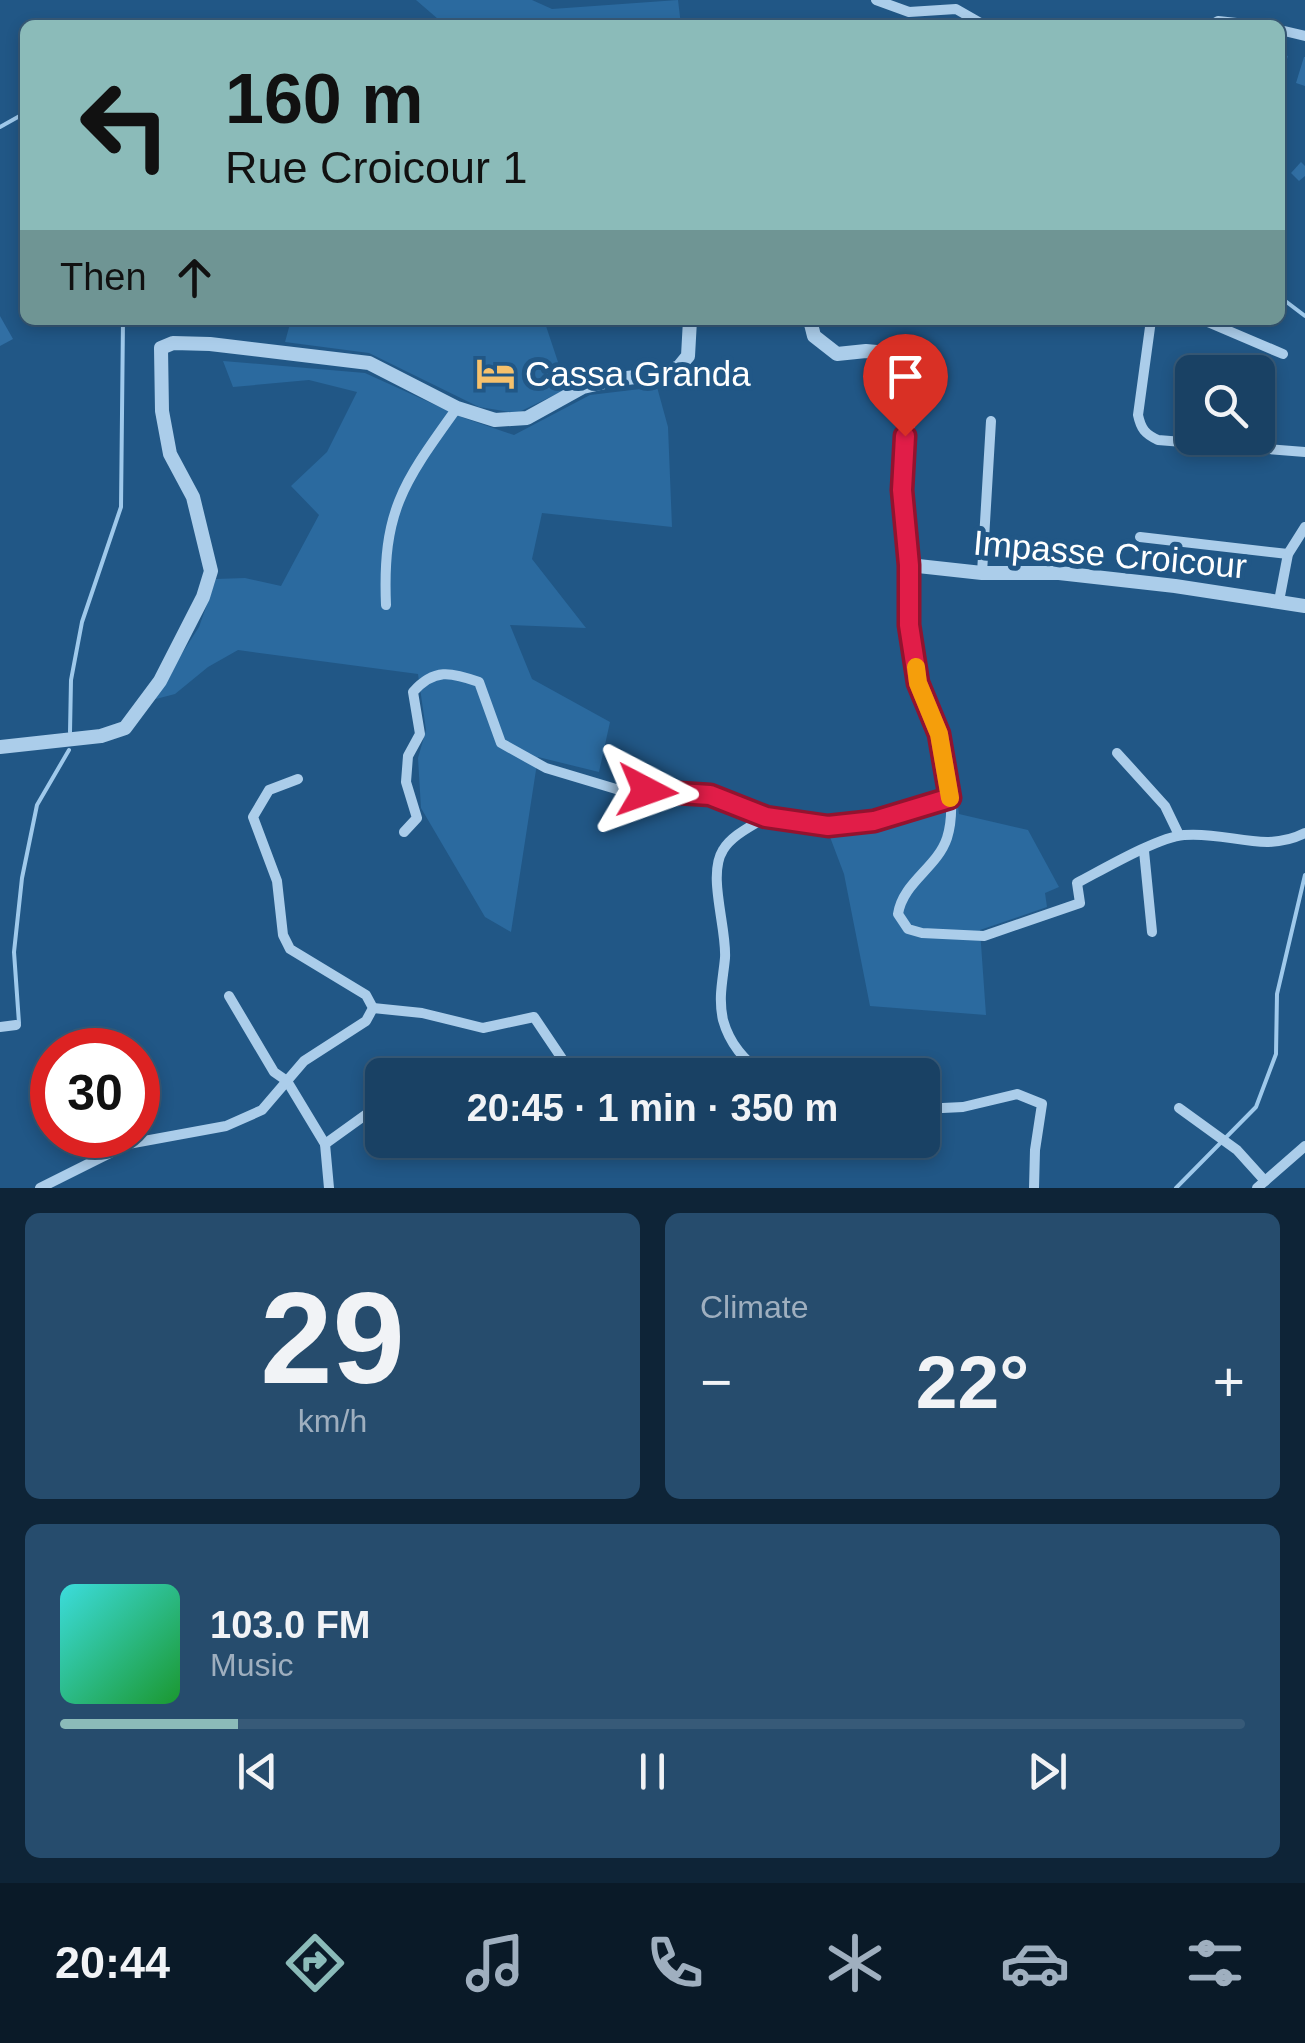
<!DOCTYPE html>
<html lang="en">
<head>
<meta charset="utf-8">
<style>
  :root { --surface:#194164; --page:#264c6d; --text:#f1f3f6; --muted:#9fafbf; --line:#375a78; --accent:#8bbbb9 }
  body { margin:0; font-family:Helvetica,sans-serif; background:var(--page); color:var(--text); height:100vh; display:flex; flex-direction:column; font-size:38px; white-space:nowrap }
  * { box-sizing:border-box; margin:0 }
  p { font-size:32px; color:var(--muted) }
  .icon { flex:none; width:55px; height:55px; fill:none; stroke:currentColor; stroke-width:2; stroke-linecap:round; stroke-linejoin:round }
  .map { position:relative; height:1188px; overflow:hidden }
  .sheet { display:flex; flex-direction:column; gap:25px; padding:25px; background:#0e2437; flex:1 }
  .sheet>* { flex:none }
  .top-card { position:absolute; left:20px; top:20px; width:1265px; height:305px; border-radius:15px; box-shadow:0 5px 15px #0003,0 0 0 2px var(--line); background:#8bbbb9; color:#111; overflow:hidden }
  .controls { position:absolute; left:1175px; top:355px; display:grid; gap:20px }
  .controls a { display:grid; place-items:center; width:100px; height:100px; border-radius:15px; background:var(--surface); box-shadow:0 5px 15px #0003,0 0 0 2px var(--line); font-size:50px }
  .speed { position:absolute; left:30px; top:1028px; display:flex; gap:20px; font-size:50px; font-weight:700; text-align:center }
  .speed>* { display:grid; place-content:center; width:130px; height:130px; border-radius:50%; background:var(--surface); box-shadow:0 5px 15px #0003,0 0 0 2px var(--line); line-height:1 }
  .speed .limit { border:15px solid #d22; background:#fff; color:#111 }
  .pin { position:absolute; display:grid; place-items:center; width:85px; height:85px; color:#fff; margin:-102px -42px; border-radius:50% 50% 50% 0; rotate:-45deg; box-shadow:0 0 10px #0007 }
  .pin .icon { rotate:45deg }
  .me { position:absolute; width:110px; margin:-55px; rotate:94deg; stroke-linejoin:round; filter:drop-shadow(0 0 8px #0008) }
  .turn { display:flex; align-items:center; gap:35px; height:210px; padding:0 40px; font-size:45px }
  .turn .icon { width:130px; height:130px; stroke-width:2.5 }
  .turn b { display:block; font-size:70px; line-height:85px }
  .then { display:flex; align-items:center; height:95px; padding:0 40px; background:#0003; gap:20px; font-size:38px }
  .big { font-size:75px; font-weight:800; line-height:1.1 }
  .sheet .card { flex:1; display:flex; flex-direction:column; justify-content:center; gap:15px; min-width:0; padding:0 35px; border-radius:15px; background:var(--page) }
  .sheet .dial { align-items:center; gap:0 }
  .dial b { font-size:130px; line-height:1 }
  .song { display:flex; align-items:center; gap:30px }
  .cover { width:120px; height:120px; border-radius:15px; background:linear-gradient(135deg,hsl(180 70% 55%),hsl(130 70% 35%)) }
  .played { height:10px; border-radius:5px; background:linear-gradient(90deg,var(--accent) 15%,var(--line) 15%) }
  .keys { display:flex; justify-content:space-around; direction:ltr }
  .heat { display:flex; justify-content:space-between; align-items:center; font-size:55px; direction:ltr }
  .sheet .tiles { flex:1; display:grid; gap:25px; grid-template-columns:1fr 1fr }
  .card:last-child { grid-column:span 2 }
  .trip { position:absolute; left:365px; top:1058px; width:575px; height:100px; border-radius:15px; background:var(--surface); box-shadow:0 5px 15px #0003,0 0 0 2px var(--line); font-weight:800; line-height:100px; text-align:center }
  .tabs { display:flex; height:160px; justify-content:space-around; align-items:center; background:#0a1a28; color:var(--muted) }
  .tabs .icon { width:70px; height:70px }
  .tabs .on { color:var(--accent) }
  .tabs b { font-size:45px; color:var(--text) }
  .map>svg:first-child { display:block }
</style>
</head>
<body>
<div class="map">
<svg width="1305" height="1188" viewBox="0 0 1305 1188">
  <rect width="100%" height="100%" fill="#215786"/>
  <g fill="#2b6a9f">
    <polygon points="416,0 532,0 552,9 678,0 681,25 445,25"/>
    <polygon points="291,320 544,320 567,389 517,413 479,407 369,353 285,342"/>
    <polygon points="223,361 365,373 464,418 514,435 590,395 657,387 668,427 672,527 542,513 532,559 586,628 510,625 532,679 610,722 599,772 538,757 511,932 485,917 421,808 418,758 426,730 418,674 238,650 208,667 175,694 152,700 199,627 216,579 245,578 281,586 319,515 291,486 327,452 357,392 309,380 233,387"/>
    <polygon points="958,806 959,814 1028,830 1059,887 1045,893 1047,907 980,930 986,1015 870,1006 844,874 830,837 874,830"/>
  </g>
  <g fill="none" stroke-linecap="round" stroke-linejoin="round">
    <g stroke="#9fc9eb" stroke-width="4">
      <polyline points="269,25 293,25"/>
      <polyline points="0,127 25,113"/>
      <polyline points="1280,297 1305,316"/>
      <polyline points="70,732 71,680 82,622 121,507 123,320"/>
      <polyline points="19,1023 14,952 22,878 37,805 69,750"/>
      <polyline points="1176,1188 1256,1107 1276,1054 1277,994 1305,875"/>
    </g>
  </g>
  <g fill="#316fa4">
    <polygon points="1280,54 1288,56 1281,79 1280,79"/>
    <polygon points="1304,57 1305,57 1305,86 1296,83"/>
    <polygon points="1301,162 1305,166 1305,176 1299,181 1291,173"/>
    <polygon points="0,316 13,339 0,346"/>
  </g>
  <g fill="none" stroke-linecap="round" stroke-linejoin="round">
    <g stroke="#abcdea" stroke-width="10">
      <polyline points="876,0 909,12 956,9 984,25"/>
      <polyline points="1211,25 1218,21 1255,25"/>
      <polyline points="1280,30 1305,36"/>
      <path d="M1151,320L1138,415C1141,429 1145,434 1158,440L1305,452"/>
      <polyline points="1203,320 1283,354"/>
      <polyline points="1140,537 1288,554"/>
      <path d="M909,565C909,604 909,642 918,680C922,698 932,714 937,731C947,760 957,807 947,838C937,868 903,882 898,914L908,929L922,933L984,936L1080,903L1077,883C1102,870 1158,837 1184,835C1229,831 1264,854 1305,833"/>
      <polyline points="982,573 991,421"/>
      <polyline points="1279,601 1288,554 1305,527"/>
      <path d="M386,605C382,510 404,482 457,408"/>
      <polyline points="1117,753 1165,806 1179,835"/>
      <path d="M404,832L417,818L406,782L408,756L420,734L413,692C434,668 451,672 479,682L501,743L546,768L616,789L710,795L766,817L828,826L874,821L951,798"/>
      <polyline points="1144,851 1152,932"/>
      <polyline points="229,996 274,1072 287,1081 325,1144 329,1188"/>
      <polyline points="373,1008 422,1013 483,1028 534,1017 573,1075"/>
      <polyline points="0,1027 16,1025"/>
      <path d="M763,1075C744,1059 730,1045 723,1020C718,997 723,980 725,958C727,928 707,875 723,850C732,835 752,826 766,817"/>
      <polyline points="1179,1108 1237,1150 1265,1181"/>
      <polyline points="922,1109 963,1107 1017,1094 1042,1104 1035,1150 1034,1188"/>
      <polyline points="325,1144 382,1103"/>
      <polyline points="40,1188 128,1144 226,1126 262,1110 304,1061 366,1021 373,1008 366,995 290,949 283,935 277,881 253,817 269,790 298,779"/>
      <polyline points="1257,1188 1305,1146"/>
    </g>
    <g stroke="#abcdea" stroke-width="14">
      <path d="M810,320L814,336L837,354L866,351L898,354C919,379 903,453 902,486C901,512 906,539 909,565L982,573H1059L1175,586L1305,606"/>
      <polyline points="0,747 101,736 125,728 160,681 203,597 211,571 193,497 170,454 162,411 161,348 173,343 210,344 369,363 457,408 495,420 527,418 583,387 618,379 662,374 679,367 688,356 690,320"/>
    </g>
  </g>
  <g fill="none" stroke-linecap="round" stroke-linejoin="round">
    <defs>
      <polyline id="route" points="647,791 710,795 766,817 828,826 874,821 950,798 939,734 918,683 909,625 909,565 902,490 905,436"/>
    </defs>
    <use href="#route" stroke="#92132f" stroke-width="25"/>
    <use href="#route" stroke="#e11d48" stroke-width="18"/>
    <polyline stroke="#f59e0b" stroke-width="18" points="916,667 918,683 939,734 950,798"/>
  </g>
  <defs>
    <symbol id="hotel-bare" viewBox="-9 -9 18 18"><path d="M-6-4.5h1.5V1H6V5H4.5V3h-9V5H-6ZM-4 0a1.8 1.8 0 1 1 3.6 0ZM.5 0V-2.5h3Q6-2.5 6 0Z" fill="#f6c16c" stroke="#215786" stroke-width="2.5" paint-order="stroke"/></symbol>
  </defs>
  <g fill-rule="evenodd">
    <use href="#hotel-bare" x="468" y="346" width="55" height="55"/>
  </g>
  <g text-anchor="middle" dominant-baseline="central" stroke-width="10" stroke-linejoin="round" paint-order="stroke">
    <g font-size="35" fill="#fff" stroke="#215786" text-anchor="start">
      <text x="525" y="373">Cassa Granda</text>
    </g>
    <g font-size="35" fill="#fff" stroke="#215786">
      <text transform="translate(1110 554) rotate(5)">Impasse Croicour</text>
    </g>
  </g>
</svg>
<div class="controls">
<a><svg class="icon" aria-label="search" viewBox="0 0 24 24"><circle cx="10" cy="10" r="6"/><path d="M15 15l6 6"/></svg></a>
</div>
<div class="speed"><div class="limit">30</div></div>
<div class="pin" style="left:905px;top:436px;background:#d93025"><svg class="icon" aria-label="arrive" viewBox="0 0 24 24"><path d="M6 21V4h12l-3 4 3 4H6"/></svg></div>
<svg class="me" style="left:647px;top:791px" viewBox="-20 -20 40 40"><path d="M0-17L14 15 0 8-14 15z" fill="#e11d48" stroke="#fff" stroke-width="4"/></svg>
<div class="trip">20:45 · 1 min · 350 m</div>
<div class="top-card">
<div class="turn"><svg class="icon" aria-label="left" viewBox="0 0 24 24"><path d="M17 20v-9H6M10 6l-5 5 5 5"/></svg><div><b>160 m</b>Rue Croicour 1</div></div>
<div class="then">Then<svg class="icon" aria-label="ahead" viewBox="0 0 24 24"><path d="M12 20V5M6 11l6-6 6 6"/></svg></div>
</div>
</div>
<section class="sheet">
<div class="tiles">
<div class="card dial"><b>29</b><p>km/h</p></div>
<div class="card"><p>Climate</p>
<div class="heat"><a>−</a><b class="big">22°</b><a>+</a></div>
</div>
<div class="card">
<div class="song"><i class="cover"></i><div><b>103.0 FM</b><p>Music</p></div></div>
<div class="played"></div>
<div class="keys"><svg class="icon" aria-label="previous" viewBox="0 0 24 24"><path d="M18 5L8 12l10 7zM5 5v14"/></svg><svg class="icon" aria-label="pause" viewBox="0 0 24 24"><path d="M8 5v14M16 5v14"/></svg><svg class="icon" aria-label="next" viewBox="0 0 24 24"><path d="M6 5l10 7-10 7zM19 5v14"/></svg></div>
</div>
</div>
</section>
<nav class="tabs">
<b>20:44</b>
<svg class="icon on" aria-label="directions" viewBox="0 0 24 24"><path d="M12 3l9 9-9 9-9-9zM9 14v-3h6M13 9l2 2-2 2"/></svg>
<svg class="icon" aria-label="music" viewBox="0 0 24 24"><path d="M9 18V5l10-2v13"/><circle cx="6" cy="18" r="3"/><circle cx="16" cy="16" r="3"/></svg>
<svg class="icon" aria-label="phone" viewBox="0 0 24 24"><path d="M5 4h4l2 5-3 2q2 4 5 5l2-3 5 2v4C11 20 4 13 5 4z"/></svg>
<svg class="icon" aria-label="climate" viewBox="0 0 24 24"><path d="M12 3v18M4 7l16 10M4 17L20 7"/></svg>
<svg class="icon" aria-label="car" viewBox="0 0 24 24"><path d="M5 17H2v-5l4-1 3-4h7l3 4 3 1v5h-3M9 17h6M6 11h13"/><circle cx="7" cy="17" r="2"/><circle cx="17" cy="17" r="2"/></svg>
<svg class="icon" aria-label="filters" viewBox="0 0 24 24"><path d="M4 7h16M4 17h16"/><circle cx="9" cy="7" r="2"/><circle cx="15" cy="17" r="2"/></svg>
</nav>
</body>
</html>
